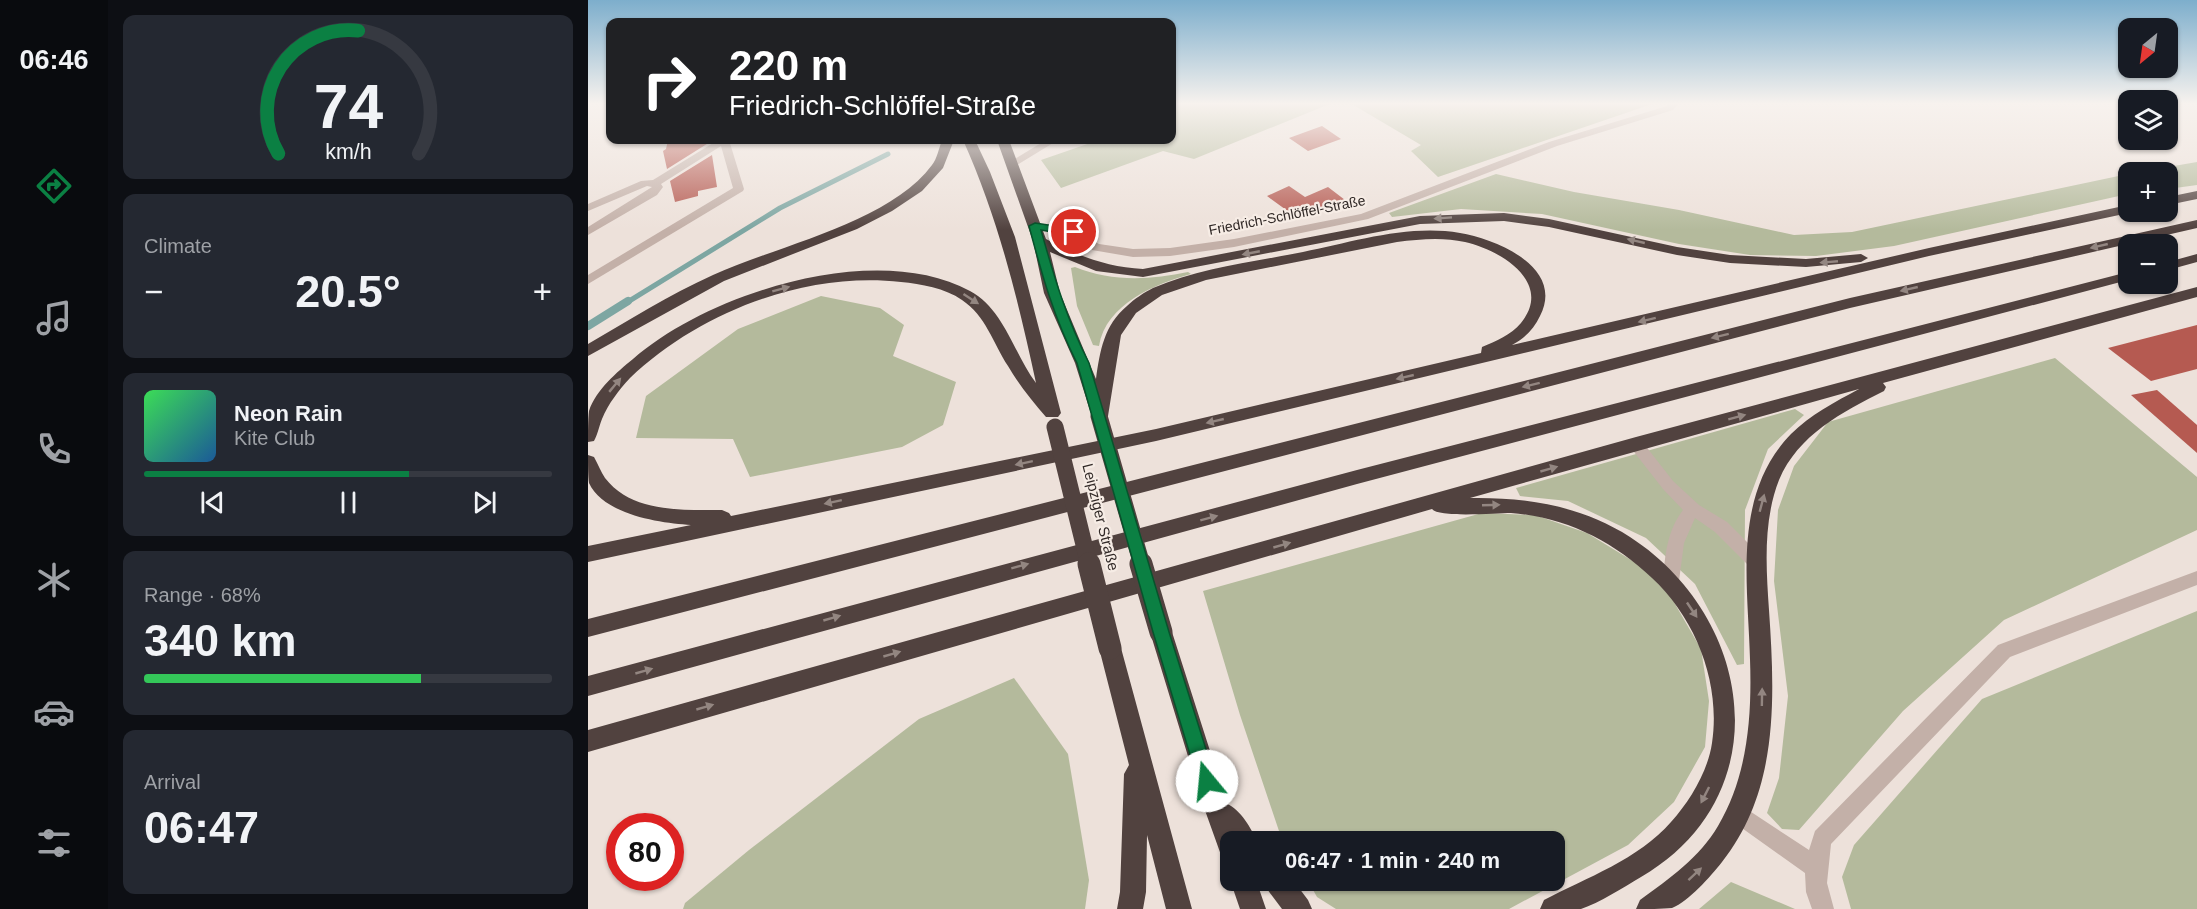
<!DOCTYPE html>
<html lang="en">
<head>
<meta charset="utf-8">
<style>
  :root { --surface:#171b24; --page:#242831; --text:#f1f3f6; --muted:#9ea1a6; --line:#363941; --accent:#0b8043 }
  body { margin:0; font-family:Helvetica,sans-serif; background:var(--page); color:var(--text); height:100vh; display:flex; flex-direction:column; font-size:22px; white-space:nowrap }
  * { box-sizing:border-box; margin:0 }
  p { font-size:20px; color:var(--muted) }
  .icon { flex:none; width:33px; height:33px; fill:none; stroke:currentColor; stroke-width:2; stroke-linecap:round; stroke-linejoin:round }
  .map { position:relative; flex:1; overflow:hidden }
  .sheet { display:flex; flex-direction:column; gap:15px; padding:15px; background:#0d0f14; width:480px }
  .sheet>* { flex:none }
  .guide { position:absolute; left:18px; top:18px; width:570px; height:126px; border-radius:12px; box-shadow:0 2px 4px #0004; background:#202124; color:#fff; overflow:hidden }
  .needle { width:39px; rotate:209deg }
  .buttons { position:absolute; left:1530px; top:18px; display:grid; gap:12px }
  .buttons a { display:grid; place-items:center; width:60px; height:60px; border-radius:12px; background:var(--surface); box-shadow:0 2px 4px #0004; font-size:30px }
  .speed { position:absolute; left:18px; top:813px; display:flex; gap:12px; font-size:30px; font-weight:700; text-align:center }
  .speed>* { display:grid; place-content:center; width:78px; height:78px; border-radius:50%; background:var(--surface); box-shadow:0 2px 4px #0004; line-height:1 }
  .speed .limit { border:9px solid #d22; background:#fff; color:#111 }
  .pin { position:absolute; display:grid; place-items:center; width:51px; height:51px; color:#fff; margin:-26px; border:3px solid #fff; border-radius:50%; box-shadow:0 2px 6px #0007 }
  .me { position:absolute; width:66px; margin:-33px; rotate:343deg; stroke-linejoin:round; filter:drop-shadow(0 0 4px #0008) }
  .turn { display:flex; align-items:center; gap:21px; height:126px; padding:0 24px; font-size:27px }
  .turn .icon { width:78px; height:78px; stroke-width:2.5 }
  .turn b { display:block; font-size:42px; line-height:51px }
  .big { font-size:45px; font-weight:700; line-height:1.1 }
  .sheet .tile { flex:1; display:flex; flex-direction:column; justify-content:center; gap:9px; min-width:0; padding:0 21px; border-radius:12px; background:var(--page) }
  .sheet .dial { align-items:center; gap:0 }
  .dial svg { height:156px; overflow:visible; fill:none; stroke:var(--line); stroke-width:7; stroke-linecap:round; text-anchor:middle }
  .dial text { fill:var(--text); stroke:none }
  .song { display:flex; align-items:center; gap:18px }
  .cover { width:72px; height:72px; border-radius:9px; background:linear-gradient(135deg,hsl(130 70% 55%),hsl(210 70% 35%)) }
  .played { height:6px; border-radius:3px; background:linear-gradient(90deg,var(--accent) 65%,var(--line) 65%) }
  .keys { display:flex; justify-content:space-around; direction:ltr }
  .heat { display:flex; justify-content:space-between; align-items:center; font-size:33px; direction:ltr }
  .charge { height:9px; border-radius:4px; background:linear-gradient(90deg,#34c759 68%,var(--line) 0) }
  .trip { position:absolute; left:632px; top:831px; width:345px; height:60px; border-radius:12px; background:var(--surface); box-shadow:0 2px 4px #0004; font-weight:700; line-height:60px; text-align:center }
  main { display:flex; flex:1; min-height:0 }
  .tab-bar { display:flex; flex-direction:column; width:108px; justify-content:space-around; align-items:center; background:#090b0e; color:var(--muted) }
  .tab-bar .icon { width:42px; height:42px }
  .tab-bar .on { color:var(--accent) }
  .tab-bar b { font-size:27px; color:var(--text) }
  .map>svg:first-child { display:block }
</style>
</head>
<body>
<main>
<nav class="tab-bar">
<b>06:46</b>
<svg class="icon on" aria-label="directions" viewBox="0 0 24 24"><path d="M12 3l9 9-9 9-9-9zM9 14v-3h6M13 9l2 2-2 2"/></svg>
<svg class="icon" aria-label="music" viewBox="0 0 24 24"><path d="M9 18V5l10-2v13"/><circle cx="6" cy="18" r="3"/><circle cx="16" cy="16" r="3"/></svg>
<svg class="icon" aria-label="phone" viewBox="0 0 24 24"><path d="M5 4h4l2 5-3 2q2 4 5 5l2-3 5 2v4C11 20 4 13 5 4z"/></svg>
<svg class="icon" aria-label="climate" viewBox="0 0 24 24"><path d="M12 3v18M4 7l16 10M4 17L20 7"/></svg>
<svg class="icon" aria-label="car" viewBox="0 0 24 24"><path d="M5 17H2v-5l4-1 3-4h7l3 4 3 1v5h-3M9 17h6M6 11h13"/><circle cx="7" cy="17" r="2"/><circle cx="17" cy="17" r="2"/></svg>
<svg class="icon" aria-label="filters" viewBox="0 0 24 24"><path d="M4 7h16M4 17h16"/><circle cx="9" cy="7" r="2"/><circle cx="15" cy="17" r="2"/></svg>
</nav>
<section class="sheet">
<div class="tile dial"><svg viewBox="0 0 100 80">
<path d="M14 69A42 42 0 1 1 86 69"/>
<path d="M14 69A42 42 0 0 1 55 6" stroke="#0b8043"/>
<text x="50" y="56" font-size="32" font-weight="700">74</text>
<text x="50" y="72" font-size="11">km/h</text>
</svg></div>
<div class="tile"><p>Climate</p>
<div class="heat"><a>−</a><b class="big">20.5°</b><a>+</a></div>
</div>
<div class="tile">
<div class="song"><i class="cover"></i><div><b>Neon Rain</b><p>Kite Club</p></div></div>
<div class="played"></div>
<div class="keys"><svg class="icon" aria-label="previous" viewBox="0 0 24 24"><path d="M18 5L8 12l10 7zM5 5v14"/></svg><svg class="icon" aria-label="pause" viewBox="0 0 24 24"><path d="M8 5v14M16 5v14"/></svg><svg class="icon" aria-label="next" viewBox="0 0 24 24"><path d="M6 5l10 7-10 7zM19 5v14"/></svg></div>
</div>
<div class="tile"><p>Range · 68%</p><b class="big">340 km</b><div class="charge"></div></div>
<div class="tile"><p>Arrival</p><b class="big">06:47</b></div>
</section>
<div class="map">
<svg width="1609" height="909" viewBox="0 0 1609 909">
  <rect width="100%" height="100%" fill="#ede1da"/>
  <g fill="#b4ba9c">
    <polygon points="584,103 744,103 606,159 575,151 473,188 453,160 511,140 584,140"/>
    <polygon points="762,103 1067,103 850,177 823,151 833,145"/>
    <polygon points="1609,162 1609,185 1580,189 1580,172 1551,172"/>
    <polygon points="908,174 986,192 1091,210 1206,235 1264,232 1540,174 1540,194 1306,246 1228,256 1162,255 1091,244 954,214 873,209 804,217 801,213"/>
    <path d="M487,267C523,282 562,280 600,272L603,274C567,284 518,304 511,346L505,345L489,306L483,268Z"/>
    <polygon points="233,296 292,308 316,325 305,356 368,382 355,425 314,447 162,477 145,439 48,438 58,396 150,329"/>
    <polygon points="1467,358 1609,477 1609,530 1416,620 1315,711 1211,830 1194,829 1179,813 1191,778 1200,696 1186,581 1190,510 1206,466 1240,422"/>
    <polygon points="1207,409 1216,415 1180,449 1157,510 1156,664 1149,665 1107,584 1058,538 980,501 932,496 928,488"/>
    <polygon points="894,513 947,515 999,533 1053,566 1083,597 1113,649 1121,701 1117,747 1086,802 1040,845 921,909 748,909 729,897 720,881 966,880 966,842 697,841 691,831 652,715 615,591"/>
    <polygon points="1609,611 1609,909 1263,909 1254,877 1266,845 1394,699"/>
    <polygon points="426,678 480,754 501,880 497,909 95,909 97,903 161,850 331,719"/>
    <polygon points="1143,882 1207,909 1111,909"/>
  </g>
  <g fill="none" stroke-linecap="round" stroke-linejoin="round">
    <polyline stroke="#7da6a2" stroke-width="5" points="38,303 192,208 300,154"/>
    <polyline stroke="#7da6a2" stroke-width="8" points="0,326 40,301"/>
  </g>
  <g fill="#b55a51">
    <polygon points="734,126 753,139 720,151 701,138"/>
    <polygon points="80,140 121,140 122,142 79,169 75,151 78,149"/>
    <polygon points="124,155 129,187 110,191 110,196 87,202 82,181"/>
    <polygon points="701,186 717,197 740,187 757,200 728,213 718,205 701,212 679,196"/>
    <polygon points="1609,325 1609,369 1563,381 1520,348"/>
    <polygon points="1569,390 1609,425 1609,453 1543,395"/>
  </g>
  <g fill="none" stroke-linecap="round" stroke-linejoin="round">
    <g fill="#c3b0a8" fill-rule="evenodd">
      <polygon points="1081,103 1091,103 1085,110 969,146 780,219 646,247 582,256 545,257 504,250 476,233 447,229 441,226 447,223 479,227 511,244 545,249 582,248 646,239 773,214 961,142 1079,106"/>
      <polygon points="130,140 141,140 156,189 155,191 0,284 0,275 145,188 133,146 73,184 75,187 69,195 0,235 0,227 64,187 59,186 0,211 0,204 53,181 65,180"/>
      <polygon points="458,140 470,140 429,165 425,166 420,163"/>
      <path d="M1048,439L1053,440L1085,481L1111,505L1139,522L1174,557L1176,562L1174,567L1168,569L1162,567L1127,532L1107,518L1096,543L1091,581L1089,586L1083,588L1077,586L1075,581C1077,555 1079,531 1095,510L1075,489L1043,448L1041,444L1043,440Z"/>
      <polygon points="1609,571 1609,585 1422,657 1243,844 1239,883 1246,909 1224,909 1218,892 1217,873 1144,821 1141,814 1144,807 1151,804 1221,850 1227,831 1410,645"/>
    </g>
    <g fill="#51423f" fill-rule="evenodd">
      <path d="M354,140H366L355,168L334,191L304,211L269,229L136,281L0,356V344C41,320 81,295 125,275C188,246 301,223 344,165C349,159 351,148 354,140Z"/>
      <path d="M375,140H387L402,172L427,237L473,413L470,417H458C444,401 431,385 420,366C405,343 398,316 374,300C357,288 333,284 313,282C218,271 111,312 42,378C31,390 20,404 14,419C11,426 10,434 6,441L0,442C0,433 0,419 1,411C8,390 29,372 45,359C121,293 287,240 382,291C416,309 426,354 448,383C430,299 410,218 375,140Z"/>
      <path d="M409,140H421L458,239C490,256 519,267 555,269L832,216L916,213L961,219L1089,247L1142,255L1218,259L1273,254L1280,258L1273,262L1218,267L1142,263L1089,255L961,227L916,221L832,224L555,277L508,271L462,252L472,293L508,379C512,351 516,325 539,306C546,299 557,292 565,288C612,268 665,262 715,252C765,242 820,224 872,233C909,239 977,268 952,316C946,329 937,338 924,345L1341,248L1540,205V212H1545L1341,256L568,441L0,562V546L103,525C72,523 16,515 1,483C0,476 0,463 0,455L6,457C10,464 13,472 17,478C44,513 94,510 134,510L141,513L143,516L568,429L893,353L894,347C908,341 923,335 933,323C966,282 912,250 877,242C855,237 832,239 809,242L618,280L574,295L548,313L533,335L520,416L517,420L511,422L505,420L487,363L456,293L445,241Z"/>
      <polygon points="1609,191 1609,199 1580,205 1580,197"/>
      <polygon points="1609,220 1609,228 1262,308 0,637 0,619 1262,298"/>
      <polygon points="1609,254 1609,262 1580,270 1580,262"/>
      <polygon points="1540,272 1540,280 769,484 0,696 0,676 769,470"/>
      <path d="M1609,287V297L1295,383L1298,387L1296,391C1254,412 1210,435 1191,480C1175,521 1178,567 1181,610C1187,698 1191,790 1134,862C1122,877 1101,901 1084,908C1075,909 1058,909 1048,909L1052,900C1081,879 1112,857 1130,826C1160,775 1164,716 1162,659C1160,583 1144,495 1203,434C1222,415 1247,402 1271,389L882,498C938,497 994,506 1042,537C1167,618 1192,796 1053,877C1036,887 1011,903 993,909C981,909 964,909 952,909L956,900C998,878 1051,859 1083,822C1102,801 1120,771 1124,743C1133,683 1108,619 1064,578C1025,541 977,517 923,513C908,513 851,518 844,509L0,752V730L1048,437Z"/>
      <path d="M573,623L581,625L584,632L639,804C652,809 664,829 669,842H642V859L633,855L614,802L562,632L565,625Z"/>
      <polygon points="522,638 530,641 533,648 604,909 578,909 559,835 558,892 555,909 529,909 532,892 536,774 541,765 511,648 514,641"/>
      <polygon points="642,880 668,880 678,909 652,909"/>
      <polygon points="675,880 705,880 720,900 724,909 694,909 679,889"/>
    </g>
    <g stroke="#51423f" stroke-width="17">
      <polyline points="511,416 554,565"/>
      <polyline points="467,427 501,565"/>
    </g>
    <g stroke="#51423f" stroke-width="23">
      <polyline points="501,564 522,648"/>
      <polyline points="553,564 573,632"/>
    </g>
  </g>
  <defs><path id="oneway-solid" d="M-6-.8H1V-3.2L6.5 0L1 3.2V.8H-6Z" transform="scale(1.5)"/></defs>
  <g fill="#938681">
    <use href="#oneway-solid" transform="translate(855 218) rotate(176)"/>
    <use href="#oneway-solid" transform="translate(1048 241) rotate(-167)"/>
    <use href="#oneway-solid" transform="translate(1511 246) rotate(167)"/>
    <use href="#oneway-solid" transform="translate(663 253) rotate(169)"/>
    <use href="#oneway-solid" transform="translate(1241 262) rotate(175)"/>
    <use href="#oneway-solid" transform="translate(193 289) rotate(-15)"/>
    <use href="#oneway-solid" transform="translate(1321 289) rotate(167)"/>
    <use href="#oneway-solid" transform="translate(383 299) rotate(33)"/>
    <use href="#oneway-solid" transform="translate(1059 320) rotate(166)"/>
    <use href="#oneway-solid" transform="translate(1132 336) rotate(166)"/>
    <use href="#oneway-solid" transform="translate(817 377) rotate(167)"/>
    <use href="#oneway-solid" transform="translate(27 385) rotate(-50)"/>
    <use href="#oneway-solid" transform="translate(943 385) rotate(166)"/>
    <use href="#oneway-solid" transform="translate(1149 417) rotate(-15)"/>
    <use href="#oneway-solid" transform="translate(627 421) rotate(167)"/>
    <use href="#oneway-solid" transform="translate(436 463) rotate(168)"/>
    <use href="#oneway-solid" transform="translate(961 469) rotate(-16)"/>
    <use href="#oneway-solid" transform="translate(245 502) rotate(168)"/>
    <use href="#oneway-solid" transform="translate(1174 503) rotate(-75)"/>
    <use href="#oneway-solid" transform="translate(903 505) rotate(-2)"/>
    <use href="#oneway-solid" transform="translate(621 518) rotate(-15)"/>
    <use href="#oneway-solid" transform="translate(694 545) rotate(-16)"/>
    <use href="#oneway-solid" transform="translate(432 566) rotate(-15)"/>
    <use href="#oneway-solid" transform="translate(1104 610) rotate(56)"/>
    <use href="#oneway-solid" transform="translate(244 618) rotate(-16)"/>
    <use href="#oneway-solid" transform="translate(304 654) rotate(-16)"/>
    <use href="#oneway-solid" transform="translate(56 671) rotate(-16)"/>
    <use href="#oneway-solid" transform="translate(1174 697) rotate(-89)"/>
    <use href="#oneway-solid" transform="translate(117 707) rotate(-16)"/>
    <use href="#oneway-solid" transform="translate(1117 795) rotate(117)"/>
    <use href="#oneway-solid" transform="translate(1107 874) rotate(-43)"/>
  </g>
  <linearGradient id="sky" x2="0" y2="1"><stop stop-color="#7daecc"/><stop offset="0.45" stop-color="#f7f2ee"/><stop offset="1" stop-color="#f7f2ee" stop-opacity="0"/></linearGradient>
  <rect width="1609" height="230" fill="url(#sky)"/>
  <path fill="#0b8043" stroke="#07532c" stroke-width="1.5" d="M447,223L486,229L492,232L486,236L453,230C466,277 479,320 501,363L581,632L628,781L626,787L619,790L613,787L610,781L565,632L489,363C466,318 454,275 441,226Z"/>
  <g text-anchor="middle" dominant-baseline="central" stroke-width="4.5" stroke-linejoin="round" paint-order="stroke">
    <g font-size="14" fill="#312927" stroke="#f6ece5">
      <text transform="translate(699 215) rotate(-11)">Friedrich-Schlöffel-Straße</text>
    </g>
    <g font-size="15" fill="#312927" stroke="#f6ece5">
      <text transform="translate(513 517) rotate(76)">Leipziger Straße</text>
    </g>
  </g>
</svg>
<div class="buttons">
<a><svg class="needle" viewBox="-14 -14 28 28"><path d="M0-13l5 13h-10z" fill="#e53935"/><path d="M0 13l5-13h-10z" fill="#9ea1a6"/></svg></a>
<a><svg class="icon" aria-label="layers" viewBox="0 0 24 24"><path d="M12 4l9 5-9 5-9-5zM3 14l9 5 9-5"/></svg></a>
<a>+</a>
<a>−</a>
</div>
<div class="speed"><div class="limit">80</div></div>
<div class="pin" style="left:486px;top:232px;background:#d93025"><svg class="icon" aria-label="arrive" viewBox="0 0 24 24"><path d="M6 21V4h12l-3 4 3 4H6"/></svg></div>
<svg class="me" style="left:619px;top:781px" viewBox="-20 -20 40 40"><circle r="19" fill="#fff"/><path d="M0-13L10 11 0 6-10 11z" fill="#0b8043"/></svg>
<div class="trip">06:47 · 1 min · 240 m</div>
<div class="guide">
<div class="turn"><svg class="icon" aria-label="right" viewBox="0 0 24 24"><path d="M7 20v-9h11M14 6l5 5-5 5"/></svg><div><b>220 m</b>Friedrich-Schlöffel-Straße</div></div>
</div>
</div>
</main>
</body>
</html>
